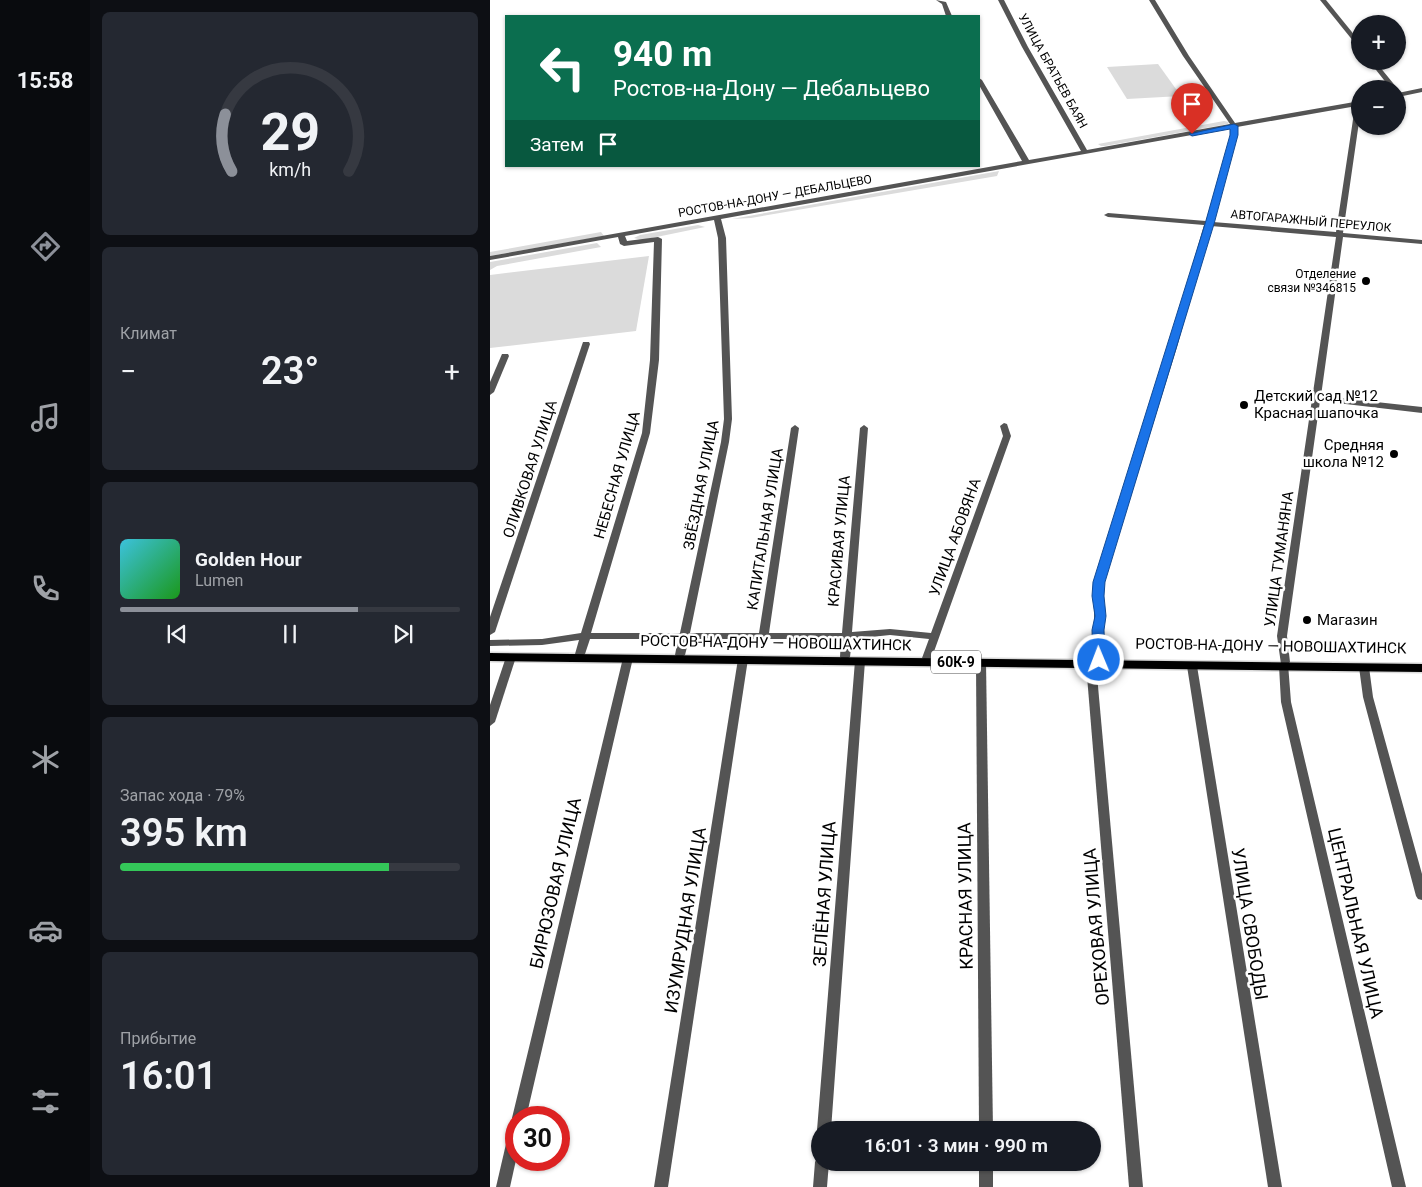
<!DOCTYPE html>
<html lang="ru">
<head>
<meta charset="utf-8">
<style>
  :root { --surface:#171b24; --page:#242831; --text:#f1f3f6; --muted:#9ea1a6; --line:#363941; --accent:#8c9099 }
  body { margin:0; font-family:Roboto,sans-serif; background:var(--page); color:var(--text); height:100vh; display:flex; flex-direction:column; font-size:19px; white-space:nowrap }
  * { box-sizing:border-box; margin:0 }
  p { font-size:16px; color:var(--muted) }
  .icon { flex:none; width:28px; height:28px; fill:none; stroke:currentColor; stroke-width:2; stroke-linecap:round; stroke-linejoin:round }
  .map { position:relative; flex:1; overflow:hidden }
  .drawer { display:flex; flex-direction:column; gap:12px; padding:12px; background:#0d0f14; width:400px }
  .drawer>* { flex:none }
  .guide { position:absolute; left:15px; top:15px; width:475px; height:152px; border-radius:0px; box-shadow:0 1px 4px #0004; background:#0b6e4f; color:#fff; overflow:hidden }
  .buttons { position:absolute; left:861px; top:15px; display:grid; gap:10px }
  .buttons a { display:grid; place-items:center; width:55px; height:55px; border-radius:50%; background:var(--surface); box-shadow:0 1px 4px #0004; font-size:25px }
  .speed { position:absolute; left:15px; top:1106px; display:flex; gap:10px; font-size:25px; font-weight:700; text-align:center }
  .speed>* { display:grid; place-content:center; width:65px; height:65px; border-radius:50%; background:var(--surface); box-shadow:0 1px 4px #0004; line-height:1 }
  .speed .limit { border:8px solid #d22; background:#fff; color:#111 }
  .pin { position:absolute; display:grid; place-items:center; width:42px; height:42px; color:#fff; margin:-51px -21px; border-radius:50% 50% 50% 0; rotate:-45deg; box-shadow:0 0 5px #0007 }
  .pin .icon { rotate:45deg }
  .me { position:absolute; width:55px; margin:-28px; rotate:359deg; stroke-linejoin:round; filter:drop-shadow(0 0 4px #0008) }
  .turn { display:flex; align-items:center; gap:18px; height:105px; padding:0 25px; font-size:22px }
  .turn .icon { width:65px; height:65px; stroke-width:2.5 }
  .turn b { display:block; font-size:35px; line-height:42px }
  .then { display:flex; align-items:center; height:48px; padding:0 25px; background:#0003; gap:10px; font-size:19px }
  .big { font-size:38px; font-weight:600; line-height:1.1 }
  .drawer .card { flex:1; display:flex; flex-direction:column; justify-content:center; gap:8px; min-width:0; padding:0 18px; border-radius:8px; background:var(--page) }
  .drawer .dial { align-items:center; gap:0 }
  .dial svg { height:130px; overflow:visible; fill:none; stroke:var(--line); stroke-width:7; stroke-linecap:round; text-anchor:middle }
  .dial text { fill:var(--text); stroke:none }
  .song { display:flex; align-items:center; gap:15px }
  .cover { width:60px; height:60px; border-radius:8px; background:linear-gradient(135deg,hsl(190 70% 55%),hsl(120 70% 35%)) }
  .played { height:5px; border-radius:2px; background:linear-gradient(90deg,var(--accent) 70%,var(--line) 70%) }
  .keys { display:flex; justify-content:space-around; direction:ltr }
  .heat { display:flex; justify-content:space-between; align-items:center; font-size:28px; direction:ltr }
  .charge { height:8px; border-radius:4px; background:linear-gradient(90deg,#34c759 79%,var(--line) 0) }
  .trip { position:absolute; left:321px; top:1121px; width:290px; height:50px; border-radius:25px; background:var(--surface); box-shadow:0 1px 4px #0004; font-weight:600; line-height:50px; text-align:center }
  main { display:flex; flex:1; min-height:0 }
  .tabs { display:flex; flex-direction:column; width:90px; justify-content:space-around; align-items:center; background:#090b0e; color:var(--muted) }
  .tabs .icon { width:35px; height:35px }
  .tabs .active { color:var(--accent) }
  .tabs b { font-size:22px; color:var(--text) }
  .map>svg:first-child { display:block }
</style>
</head>
<body>
<main>
<nav class="tabs">
<b>15:58</b>
<svg class="icon active" aria-label="directions" viewBox="0 0 24 24"><path d="M12 3l9 9-9 9-9-9zM9 14v-3h6M13 9l2 2-2 2"/></svg>
<svg class="icon" aria-label="music" viewBox="0 0 24 24"><path d="M9 18V5l10-2v13"/><circle cx="6" cy="18" r="3"/><circle cx="16" cy="16" r="3"/></svg>
<svg class="icon" aria-label="phone" viewBox="0 0 24 24"><path d="M5 4h4l2 5-3 2q2 4 5 5l2-3 5 2v4C11 20 4 13 5 4z"/></svg>
<svg class="icon" aria-label="climate" viewBox="0 0 24 24"><path d="M12 3v18M4 7l16 10M4 17L20 7"/></svg>
<svg class="icon" aria-label="car" viewBox="0 0 24 24"><path d="M5 17H2v-5l4-1 3-4h7l3 4 3 1v5h-3M9 17h6M6 11h13"/><circle cx="7" cy="17" r="2"/><circle cx="17" cy="17" r="2"/></svg>
<svg class="icon" aria-label="filters" viewBox="0 0 24 24"><path d="M4 7h16M4 17h16"/><circle cx="9" cy="7" r="2"/><circle cx="15" cy="17" r="2"/></svg>
</nav>
<section class="drawer">
<div class="card dial"><svg viewBox="0 0 100 80">
<path d="M14 69A42 42 0 1 1 86 69"/>
<path d="M14 69A42 42 0 0 1 10 34" stroke="#8c9099"/>
<text x="50" y="56" font-size="32" font-weight="700">29</text>
<text x="50" y="72" font-size="11">km/h</text>
</svg></div>
<div class="card"><p>Климат</p>
<div class="heat"><a>−</a><b class="big">23°</b><a>+</a></div>
</div>
<div class="card">
<div class="song"><i class="cover"></i><div><b>Golden Hour</b><p>Lumen</p></div></div>
<div class="played"></div>
<div class="keys"><svg class="icon" aria-label="previous" viewBox="0 0 24 24"><path d="M18 5L8 12l10 7zM5 5v14"/></svg><svg class="icon" aria-label="pause" viewBox="0 0 24 24"><path d="M8 5v14M16 5v14"/></svg><svg class="icon" aria-label="next" viewBox="0 0 24 24"><path d="M6 5l10 7-10 7zM19 5v14"/></svg></div>
</div>
<div class="card"><p>Запас хода · 79%</p><b class="big">395 km</b><div class="charge"></div></div>
<div class="card"><p>Прибытие</p><b class="big">16:01</b></div>
</section>
<div class="map">
<svg width="932" height="1187" viewBox="0 0 932 1187">
  <rect width="100%" height="100%" fill="#fff"/>
  <g fill="#dbdbdb">
    <polygon points="668,64 691,96 637,99 617,67"/>
    <polygon points="734,121 739,122 738,124 615,146 611,146 608,144"/>
    <polygon points="509,171 507,176 261,218 242,219"/>
    <polygon points="208,225 215,227 152,240 144,238 150,235"/>
    <polygon points="111,232 114,236 0,256 0,252"/>
    <polygon points="107,243 111,247 7,266 0,270 0,262"/>
    <polygon points="159,256 146,331 0,348 0,275"/>
  </g>
  <g fill="none" stroke-linecap="round" stroke-linejoin="round">
    <defs>
      <polygon id="major" points="0,653 932,664 932,672 0,661"/>
    </defs>
    <use href="#major" stroke="#dbdbdb" stroke-width="3"/>
    <g fill="#545454" fill-rule="evenodd">
      <polygon points="446,0 456,2 462,16 456,16 452,4"/>
      <path d="M508,0H514L538,47L597,150L740,124L693,56L659,0H665L699,56L745,123L870,101V105L866,106L870,115L853,233L932,240V244L853,237L831,396L932,407V413L830,401L797,636L800,662L798,664L801,702L916,1187H902L791,702L789,666L791,664L787,636L846,237L721,226L687,347L614,582V660L609,663L604,660V582L679,347L714,225L618,217L614,215L618,213L716,221L741,135V128L231,219L236,238L242,419L239,442L200,633H269L301,428L305,425L309,428L279,633H352L370,428L374,425L378,428L362,632L400,629L441,633L513,436L510,426L514,423L517,424L521,436L441,660L437,661L432,658L439,639L400,635L362,639L360,657L355,660L350,657L351,639H199L195,655L190,658L185,655L188,639H100L95,654L90,657L85,654L89,640L52,645L0,646V640L52,639L91,633L152,433L160,360L164,242L134,246L130,244L128,237L0,260V256L532,161L489,85V78L492,80L539,160L591,151L532,47ZM861,107L864,113L846,232L723,222L747,135V127ZM224,220L228,238L234,419L231,442L190,633H101L160,433L169,360L172,239L168,237L137,241L135,236Z"/>
      <polygon points="830,0 836,0 870,42 870,48 868,47"/>
      <polygon points="879,61 885,61 907,88 908,89 908,90 901,89"/>
      <polygon points="932,88 932,92 908,97 908,93"/>
      <polygon points="93,342 99,342 100,344 5,632 0,635 0,617"/>
      <polygon points="12,354 18,354 19,356 4,392 0,395 0,382"/>
      <polygon points="21,654 26,657 5,722 0,726 0,705 16,657"/>
      <polygon points="138,655 143,658 36,1118 26,1118 26,1123 22,1118 133,658"/>
      <polygon points="253,656 258,659 178,1187 164,1187 248,659"/>
      <polygon points="370,658 375,661 341,1130 330,1130 330,1134 327,1130 365,661"/>
      <polygon points="491,659 496,662 503,1130 489,1130 486,662"/>
      <polygon points="601,661 606,664 653,1187 639,1187 596,664"/>
      <polygon points="702,663 707,666 792,1187 778,1187 697,666"/>
      <polygon points="874,664 879,667 883,697 932,874 932,900 928,899 926,896 873,697 869,667"/>
      <polygon points="26,1125 26,1160 20,1187 6,1187 19,1131 21,1127"/>
      <polygon points="330,1157 330,1162 339,1162 337,1187 323,1187 325,1162 327,1158"/>
      <rect x="489" y="1162" width="14" height="25"/>
    </g>
    <use href="#major" fill="#000" fill-rule="evenodd"/>
  </g>
  <polygon fill="#1a73e8" stroke="#114b97" points="744,124 748,126 748,135 724,224 615,582 614,596 616,616 614,630 615,660 609,663 603,660 602,630 605,616 602,596 603,582 715,224 740,135 740,129 702,136 699,134"/>
  <g fill="#000" stroke="#fff" stroke-width="2">
    <circle cx="876" cy="281" r="5"/>
    <circle cx="754" cy="405" r="5"/>
    <circle cx="904" cy="454" r="5"/>
    <circle cx="817" cy="620" r="5"/>
  </g>
  <g text-anchor="middle" dominant-baseline="central" stroke-width="5" stroke-linejoin="round" paint-order="stroke">
    <g font-size="12" fill="#000" stroke="#fff">
      <text transform="translate(563 71) rotate(61)">УЛИЦА БРАТЬЕВ БАЯН</text>
      <text transform="translate(285 196) rotate(-10)">РОСТОВ-НА-ДОНУ — ДЕБАЛЬЦЕВО</text>
      <text transform="translate(821 221) rotate(5)">АВТОГАРАЖНЫЙ ПЕРЕУЛОК</text>
    </g>
    <g font-size="12" fill="#000" stroke="#fff" text-anchor="end">
      <text x="866" y="274">Отделение<tspan x="866" dy="14">связи №346815</tspan></text>
    </g>
    <rect fill="#fff" stroke="#4c4c4c" stroke-width="1" x="441" y="650.5" width="50" height="23" rx="4"/>
    <g font-size="14" font-weight="bold" fill="#000">
      <text x="466" y="662">60К-9</text>
    </g>
    <g font-size="15" fill="#000" stroke="#fff" text-anchor="start">
      <text x="764" y="396">Детский сад №12<tspan x="764" dy="17">Красная шапочка</tspan></text>
      <text x="894" y="445" text-anchor="end">Средняя<tspan x="894" dy="17">школа №12</tspan></text>
      <text x="827" y="620">Магазин</text>
    </g>
    <g font-size="15" fill="#000" stroke="#fff">
      <text transform="translate(40 469) rotate(-72)">ОЛИВКОВАЯ УЛИЦА</text>
      <text transform="translate(127 475) rotate(-74)">НЕБЕСНАЯ УЛИЦА</text>
      <text transform="translate(211 485) rotate(-79)">ЗВЁЗДНАЯ УЛИЦА</text>
      <text transform="translate(275 529) rotate(-81)">КАПИТАЛЬНАЯ УЛИЦА</text>
      <text transform="translate(465 537) rotate(-70)">УЛИЦА АБОВЯНА</text>
      <text transform="translate(349 541) rotate(-85)">КРАСИВАЯ УЛИЦА</text>
      <text transform="translate(789 559) rotate(-82)">УЛИЦА ТУМАНЯНА</text>
      <text transform="translate(286 643) rotate(1)">РОСТОВ-НА-ДОНУ — НОВОШАХТИНСК</text>
      <text transform="translate(781 646) rotate(1)">РОСТОВ-НА-ДОНУ — НОВОШАХТИНСК</text>
    </g>
    <g font-size="18" fill="#000" stroke="#fff">
      <text transform="translate(65 883) rotate(-77)">БИРЮЗОВАЯ УЛИЦА</text>
      <text transform="translate(334 894) rotate(-86)">ЗЕЛЁНАЯ УЛИЦА</text>
      <text transform="translate(475 896) rotate(-91)">КРАСНАЯ УЛИЦА</text>
      <text transform="translate(195 920) rotate(-81)">ИЗУМРУДНАЯ УЛИЦА</text>
      <text transform="translate(866 923) rotate(77)">ЦЕНТРАЛЬНАЯ УЛИЦА</text>
      <text transform="translate(760 924) rotate(81)">УЛИЦА СВОБОДЫ</text>
      <text transform="translate(606 927) rotate(-95)">ОРЕХОВАЯ УЛИЦА</text>
    </g>
  </g>
</svg>
<div class="buttons">
<a>+</a>
<a>−</a>
</div>
<div class="speed"><div class="limit">30</div></div>
<div class="pin" style="left:702px;top:134px;background:#d93025"><svg class="icon" aria-label="arrive" viewBox="0 0 24 24"><path d="M6 21V4h12l-3 4 3 4H6"/></svg></div>
<svg class="me" style="left:609px;top:660px" viewBox="-20 -20 40 40"><circle r="17" fill="#1a73e8" stroke="#fff" stroke-width="3"/><path d="M0-11L8 9 0 5-8 9z" fill="#fff"/></svg>
<div class="trip">16:01 · 3 мин · 990 m</div>
<div class="guide">
<div class="turn"><svg class="icon" aria-label="left" viewBox="0 0 24 24"><path d="M17 20v-9H6M10 6l-5 5 5 5"/></svg><div><b>940 m</b>Ростов-на-Дону — Дебальцево</div></div>
<div class="then">Затем<svg class="icon" aria-label="arrive" viewBox="0 0 24 24"><path d="M6 21V4h12l-3 4 3 4H6"/></svg></div>
</div>
</div>
</main>
</body>
</html>
